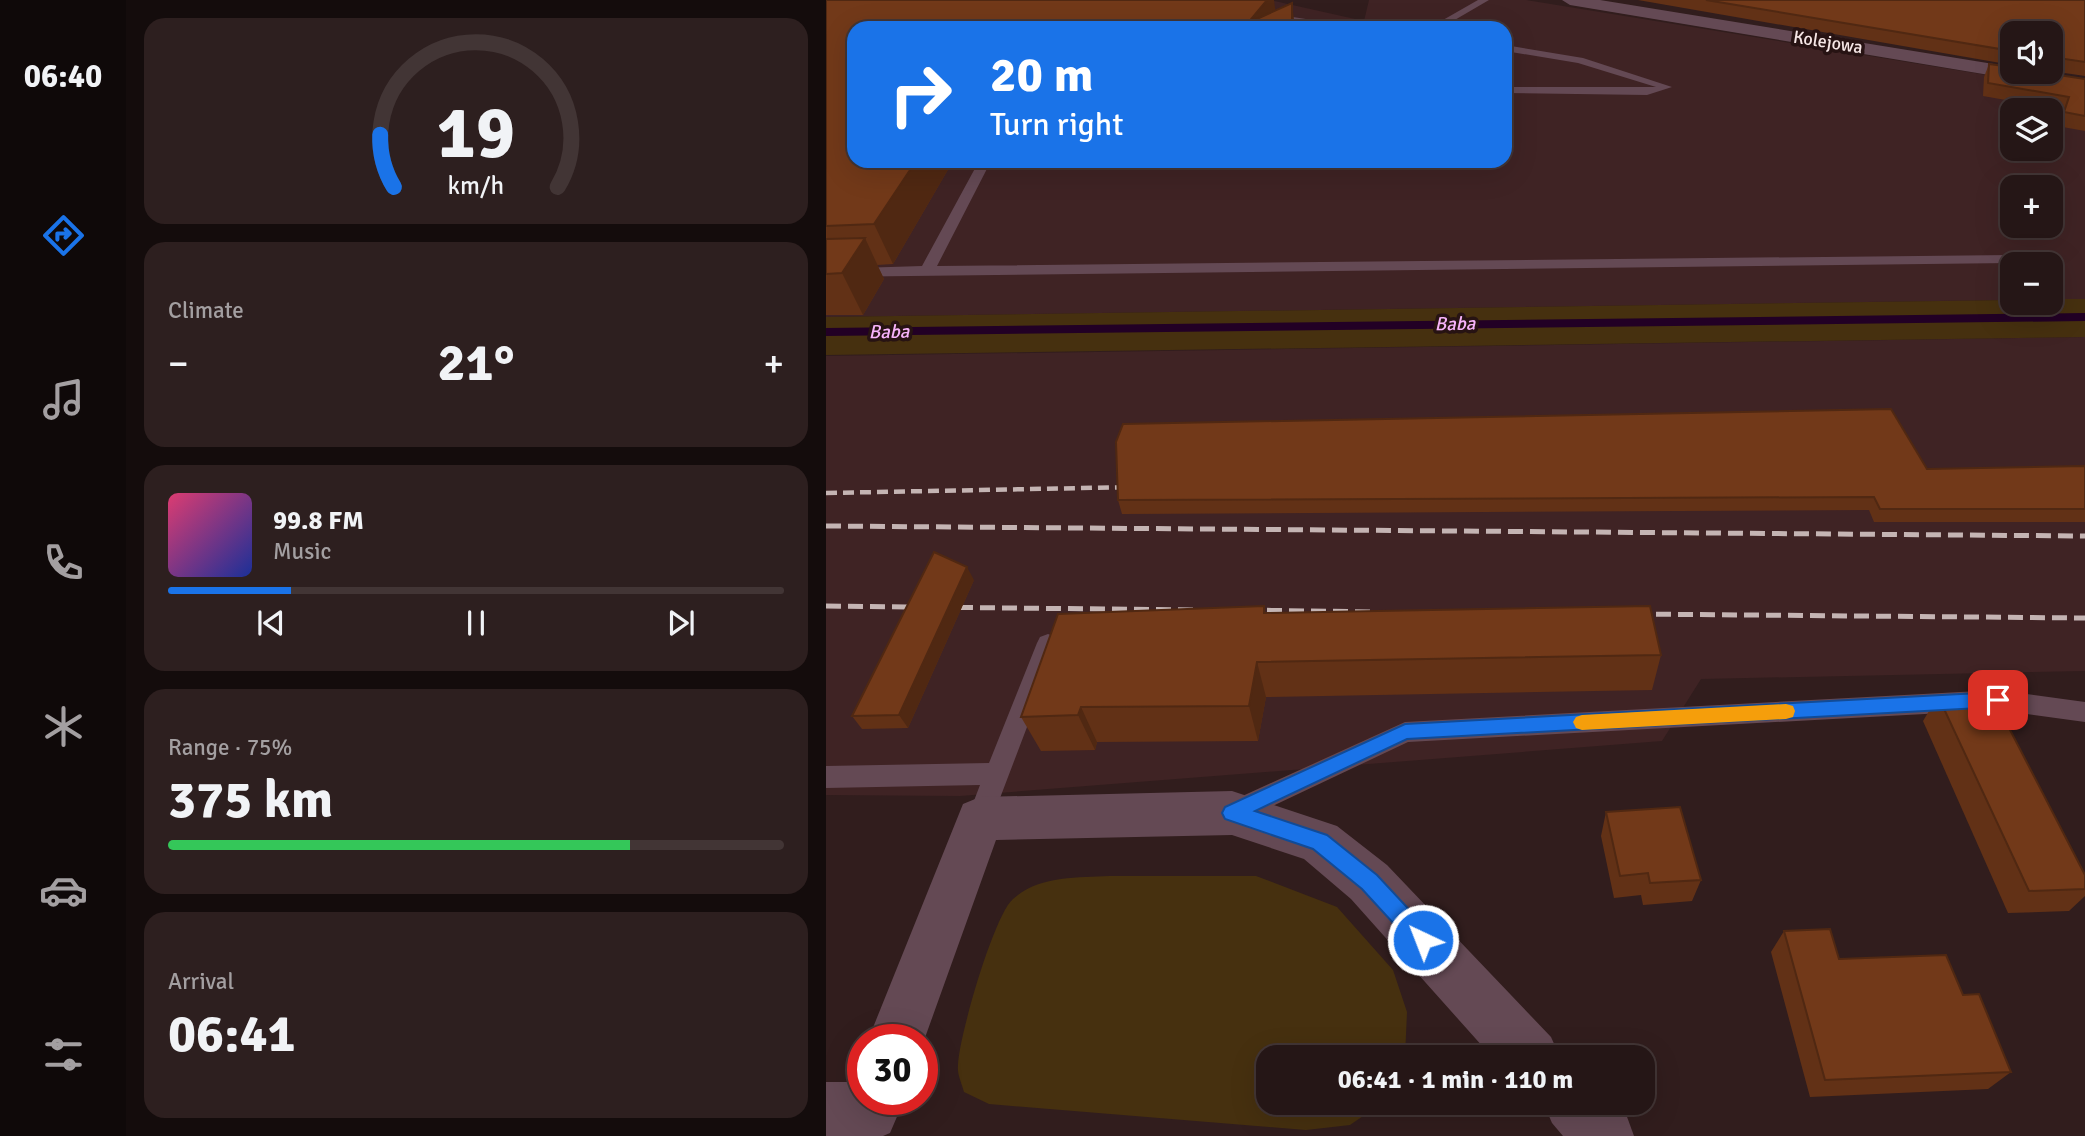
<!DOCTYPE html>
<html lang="en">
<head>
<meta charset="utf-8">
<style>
  :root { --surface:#251616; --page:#2d1f1f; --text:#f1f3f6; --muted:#a39fa1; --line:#423535; --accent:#1a73e8 }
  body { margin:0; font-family:Signika,sans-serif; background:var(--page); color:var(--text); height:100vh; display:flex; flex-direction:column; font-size:26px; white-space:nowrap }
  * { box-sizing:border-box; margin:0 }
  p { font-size:23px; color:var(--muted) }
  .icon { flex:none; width:38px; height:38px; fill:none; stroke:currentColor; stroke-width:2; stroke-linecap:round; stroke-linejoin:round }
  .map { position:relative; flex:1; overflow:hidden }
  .sheet { display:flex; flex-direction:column; gap:18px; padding:18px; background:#140c0c; width:700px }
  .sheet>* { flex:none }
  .guide { position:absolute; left:21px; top:21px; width:665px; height:147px; border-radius:21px; box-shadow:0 7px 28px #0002,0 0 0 2px var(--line); background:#1a73e8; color:#fff; overflow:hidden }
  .buttons { position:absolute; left:1174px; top:21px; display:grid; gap:14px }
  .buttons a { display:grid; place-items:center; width:63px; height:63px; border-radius:14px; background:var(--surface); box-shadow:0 7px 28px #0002,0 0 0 2px var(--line); font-size:35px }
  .speed { position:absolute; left:21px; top:1024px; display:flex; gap:14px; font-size:35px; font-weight:700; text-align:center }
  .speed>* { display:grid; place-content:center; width:91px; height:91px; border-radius:50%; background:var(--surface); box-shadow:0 7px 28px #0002,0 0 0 2px var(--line); line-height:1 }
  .speed .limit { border:10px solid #d22; background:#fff; color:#111 }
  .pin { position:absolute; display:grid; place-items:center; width:60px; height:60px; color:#fff; margin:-30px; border-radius:14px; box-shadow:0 4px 10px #0006 }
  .me { position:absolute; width:77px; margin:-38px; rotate:317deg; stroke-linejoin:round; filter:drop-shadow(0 0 5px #0008) }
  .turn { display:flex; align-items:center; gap:24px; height:147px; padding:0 28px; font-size:32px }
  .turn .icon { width:91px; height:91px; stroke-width:2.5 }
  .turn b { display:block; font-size:49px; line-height:60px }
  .big { font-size:52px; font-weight:700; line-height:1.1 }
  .sheet .widget { flex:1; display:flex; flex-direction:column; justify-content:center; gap:10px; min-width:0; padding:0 24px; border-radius:21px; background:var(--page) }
  .sheet .dial { align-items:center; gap:0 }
  .dial svg { height:182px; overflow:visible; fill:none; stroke:var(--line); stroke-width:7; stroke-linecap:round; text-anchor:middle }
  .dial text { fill:var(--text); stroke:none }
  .song { display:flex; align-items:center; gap:21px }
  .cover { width:84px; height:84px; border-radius:10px; background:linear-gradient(135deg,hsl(340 70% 55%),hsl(230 70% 35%)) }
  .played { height:7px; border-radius:4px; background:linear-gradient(90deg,var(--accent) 20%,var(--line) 20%) }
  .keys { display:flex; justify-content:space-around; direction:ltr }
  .heat { display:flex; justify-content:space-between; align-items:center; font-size:38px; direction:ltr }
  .charge { height:10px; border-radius:5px; background:linear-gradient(90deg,#34c759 75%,var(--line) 0) }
  .trip { position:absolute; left:430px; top:1045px; width:399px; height:70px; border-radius:21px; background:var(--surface); box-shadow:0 7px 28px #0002,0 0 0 2px var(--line); font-weight:700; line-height:70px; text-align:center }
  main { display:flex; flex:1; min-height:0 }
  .tab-bar { display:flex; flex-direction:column; width:126px; justify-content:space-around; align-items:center; background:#0f0909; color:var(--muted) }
  .tab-bar .icon { width:49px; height:49px }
  .tab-bar .current { color:var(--accent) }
  .tab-bar b { font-size:32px; color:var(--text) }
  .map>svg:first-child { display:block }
</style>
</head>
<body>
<main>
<nav class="tab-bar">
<b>06:40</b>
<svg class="icon current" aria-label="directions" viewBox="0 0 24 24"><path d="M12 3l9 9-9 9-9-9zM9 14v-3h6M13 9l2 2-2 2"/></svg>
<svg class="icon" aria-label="music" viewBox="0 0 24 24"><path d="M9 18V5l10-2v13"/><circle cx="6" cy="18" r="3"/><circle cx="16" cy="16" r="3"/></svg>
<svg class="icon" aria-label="phone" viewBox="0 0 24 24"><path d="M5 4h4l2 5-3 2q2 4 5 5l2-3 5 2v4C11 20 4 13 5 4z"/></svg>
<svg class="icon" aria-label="climate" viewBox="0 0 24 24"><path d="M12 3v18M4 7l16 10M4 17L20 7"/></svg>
<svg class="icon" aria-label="car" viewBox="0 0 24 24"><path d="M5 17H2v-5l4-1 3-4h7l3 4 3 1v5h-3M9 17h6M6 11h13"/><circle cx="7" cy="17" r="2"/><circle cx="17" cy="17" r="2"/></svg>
<svg class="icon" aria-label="filters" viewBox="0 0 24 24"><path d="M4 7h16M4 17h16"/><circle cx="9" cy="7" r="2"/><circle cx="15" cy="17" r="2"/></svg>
</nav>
<section class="sheet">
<div class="widget dial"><svg viewBox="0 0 100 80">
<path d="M14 69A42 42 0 1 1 86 69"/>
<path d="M14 69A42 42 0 0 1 8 46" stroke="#1a73e8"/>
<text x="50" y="56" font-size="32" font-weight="700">19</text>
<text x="50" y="72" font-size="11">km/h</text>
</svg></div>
<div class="widget"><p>Climate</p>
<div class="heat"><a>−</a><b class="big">21°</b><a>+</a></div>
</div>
<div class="widget">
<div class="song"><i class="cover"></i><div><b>99.8 FM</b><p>Music</p></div></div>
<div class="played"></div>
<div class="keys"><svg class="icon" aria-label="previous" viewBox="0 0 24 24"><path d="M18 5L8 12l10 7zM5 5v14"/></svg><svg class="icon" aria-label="pause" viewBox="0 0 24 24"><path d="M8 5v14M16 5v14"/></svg><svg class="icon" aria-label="next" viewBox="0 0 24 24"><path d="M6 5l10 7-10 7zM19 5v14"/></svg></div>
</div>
<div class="widget"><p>Range · 75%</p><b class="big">375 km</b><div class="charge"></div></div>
<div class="widget"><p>Arrival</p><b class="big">06:41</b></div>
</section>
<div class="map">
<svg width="1259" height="1136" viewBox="0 0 1259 1136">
  <rect width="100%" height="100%" fill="#311d1d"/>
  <g fill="#3f2324" fill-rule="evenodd">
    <path d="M0,0H444L538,21L543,0H700L1259,91V299H1225V264H1186V300L0,317ZM28,28H679V161H28ZM1186,110H1225V149H1186ZM1186,187H1225V226H1186Z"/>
    <polygon points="1259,337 1259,671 875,679 836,741 134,796 0,795 0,356"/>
  </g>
  <g fill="#46300f">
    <polygon points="1225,299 1259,299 1259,337 0,355 0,317 1186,300 1186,303 1225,303"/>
    <path d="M284,876H430L511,907L567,970L581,1012L579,1057H443V1102L556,1103L524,1125L480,1130L163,1104L138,1092C136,1084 131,1074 132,1066C132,1039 168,915 187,899C214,875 251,878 284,876Z"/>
  </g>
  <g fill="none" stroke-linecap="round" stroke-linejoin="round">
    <polygon fill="#220025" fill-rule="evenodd" points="1259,313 1259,321 0,336 0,328"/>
    <g fill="#644954" fill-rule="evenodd">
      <polygon points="652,0 663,0 615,28 603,28"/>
      <polygon points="440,13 519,25 524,28 501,28 437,18 437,14"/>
      <polygon points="679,45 757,58 846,87 821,95 679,93 679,87 830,87 752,63 679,51"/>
      <polygon points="153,161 165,161 111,266 1185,255 1192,259 1185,263 0,277 0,269 96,266"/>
      <polygon points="222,634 230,637 233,643 163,827 154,831 145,827 141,819 154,785 0,788 0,766 163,763 211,643 214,637"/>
      <polygon points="1172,690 1259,702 1259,722 1172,710 582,742 417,820 408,824 399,820 395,812 399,804 579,722"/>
    </g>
    <g fill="#644954" fill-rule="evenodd">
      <polygon points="736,0 774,0 1186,67 1186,72 1214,72 1259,79 1259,91 744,5"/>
      <polygon points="406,791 511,826 561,865 725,1037 734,1057 666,1057 525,899 478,859 406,835 170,840 96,1046 96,1040 42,1040 137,804 154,797"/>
      <polygon points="0,1082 37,1082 37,1099 68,1099 73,1112 64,1133 57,1136 0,1136"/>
      <polygon points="717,1102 788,1102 800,1114 808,1136 737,1136 726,1123"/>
    </g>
    <polyline stroke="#c4b4b3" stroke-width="4.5" stroke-dasharray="11 6" stroke-linecap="butt" points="0,493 311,487"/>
    <g stroke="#c4b4b3" stroke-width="5" stroke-dasharray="15 7" stroke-linecap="butt">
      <polyline points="0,526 1259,536"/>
      <polyline points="0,606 370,610"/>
      <polyline points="419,610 549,612"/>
      <polyline points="808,614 1259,618"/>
    </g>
  </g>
  <g fill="#623116">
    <polygon points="0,0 449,11 469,28 28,28 28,161 127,161 67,264 51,265 58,279 37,315 0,315"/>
    <polygon points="812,0 1259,0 1259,76 1225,71 1225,33 1186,33 1186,65"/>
    <polygon points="1163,64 1259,79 1259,131 1231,126 1237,110 1157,96 1158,77"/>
    <polygon points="1259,466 1259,522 1048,522 1043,510 296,514 292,500 1101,469"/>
    <polygon points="148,580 82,728 36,729 26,716"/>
    <polygon points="440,613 835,655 826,690 440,697 432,741 271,742 269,750 215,751 195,717"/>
    <polygon points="1112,696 1259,875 1259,896 1243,911 1182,913 1097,721"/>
    <polygon points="780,812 875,880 866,901 817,905 815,895 788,898 775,836"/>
    <polygon points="958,931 1013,959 1137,995 1185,1072 1162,1089 984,1097 945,952"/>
  </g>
  <g fill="#502812">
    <polygon points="441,0 448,0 451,23 422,23"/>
    <polygon points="466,3 469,28 466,28"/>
    <polygon points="90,161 127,161 67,264 48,224"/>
    <polygon points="39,238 58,279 37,315 16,273"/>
    <polygon points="141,567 148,580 82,728 73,715"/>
    <polygon points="431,662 440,697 432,741 423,706"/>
    <polygon points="255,707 271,742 269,750 252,715"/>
  </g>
  <g fill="#723919" stroke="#502812" stroke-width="2">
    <polygon points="0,0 441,0 422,23 466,3 466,28 28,28 28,161 90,161 48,224 0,226"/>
    <polygon points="880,0 1259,0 1259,62 1225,57 1225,33 1186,33 1186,51"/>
    <polygon points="1163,64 1186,67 1186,72 1213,72 1259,79 1259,116 1238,112 1243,97 1162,83"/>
    <polygon points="39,238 16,273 0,274 0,239"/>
    <polygon points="1065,409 1101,469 1259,466 1259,509 1054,509 1048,497 292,500 290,442 297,424"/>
    <polygon points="108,552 141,567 73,715 26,716"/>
    <polygon points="438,606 438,613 824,606 835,655 431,662 423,706 255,707 252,715 195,717 232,614"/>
    <polygon points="1166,695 1259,875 1259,889 1203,891 1112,696"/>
    <polygon points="854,807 875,880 824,883 822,873 794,876 780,812"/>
    <polygon points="1004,929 1013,959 1120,955 1137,995 1153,994 1185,1072 999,1080 958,931"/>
  </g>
  <polygon fill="#1a73e8" stroke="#114b97" stroke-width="2" points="1172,692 1179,695 1181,700 1179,705 1172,707 581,739 429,811 501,835 551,875 605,933 608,940 605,948 597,951 590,948 536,889 487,849 399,819 396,813 399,807 579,724"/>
  <polygon fill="#f59e0b" points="960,704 967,706 969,711 967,717 960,719 756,730 750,728 747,722 750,717 756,715"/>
  <g text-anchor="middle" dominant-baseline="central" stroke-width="7" stroke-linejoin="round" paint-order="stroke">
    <g font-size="18" fill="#f6e7e6" stroke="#271313">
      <text transform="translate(1002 42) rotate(9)">Kolejowa</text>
    </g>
    <g font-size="19" font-style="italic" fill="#f7b3fa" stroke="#271313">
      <text transform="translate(629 324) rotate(-1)">Baba</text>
      <text transform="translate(63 332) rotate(-1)">Baba</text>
    </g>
  </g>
</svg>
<div class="buttons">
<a><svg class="icon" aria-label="sound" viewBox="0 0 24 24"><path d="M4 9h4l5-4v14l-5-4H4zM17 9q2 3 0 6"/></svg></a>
<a><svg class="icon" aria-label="layers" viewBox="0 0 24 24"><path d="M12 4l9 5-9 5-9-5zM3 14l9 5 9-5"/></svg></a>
<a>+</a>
<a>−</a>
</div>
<div class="speed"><div class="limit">30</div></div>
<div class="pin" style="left:1172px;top:700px;background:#d93025"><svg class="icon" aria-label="arrive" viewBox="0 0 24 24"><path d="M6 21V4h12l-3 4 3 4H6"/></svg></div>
<svg class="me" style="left:597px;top:940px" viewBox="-20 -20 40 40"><circle r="17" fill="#1a73e8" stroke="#fff" stroke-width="3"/><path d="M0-11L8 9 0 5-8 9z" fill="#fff"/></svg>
<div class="trip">06:41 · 1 min · 110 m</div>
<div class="guide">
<div class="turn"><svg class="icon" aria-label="right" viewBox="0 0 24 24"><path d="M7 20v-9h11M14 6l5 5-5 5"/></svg><div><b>20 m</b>Turn right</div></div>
</div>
</div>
</main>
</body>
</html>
